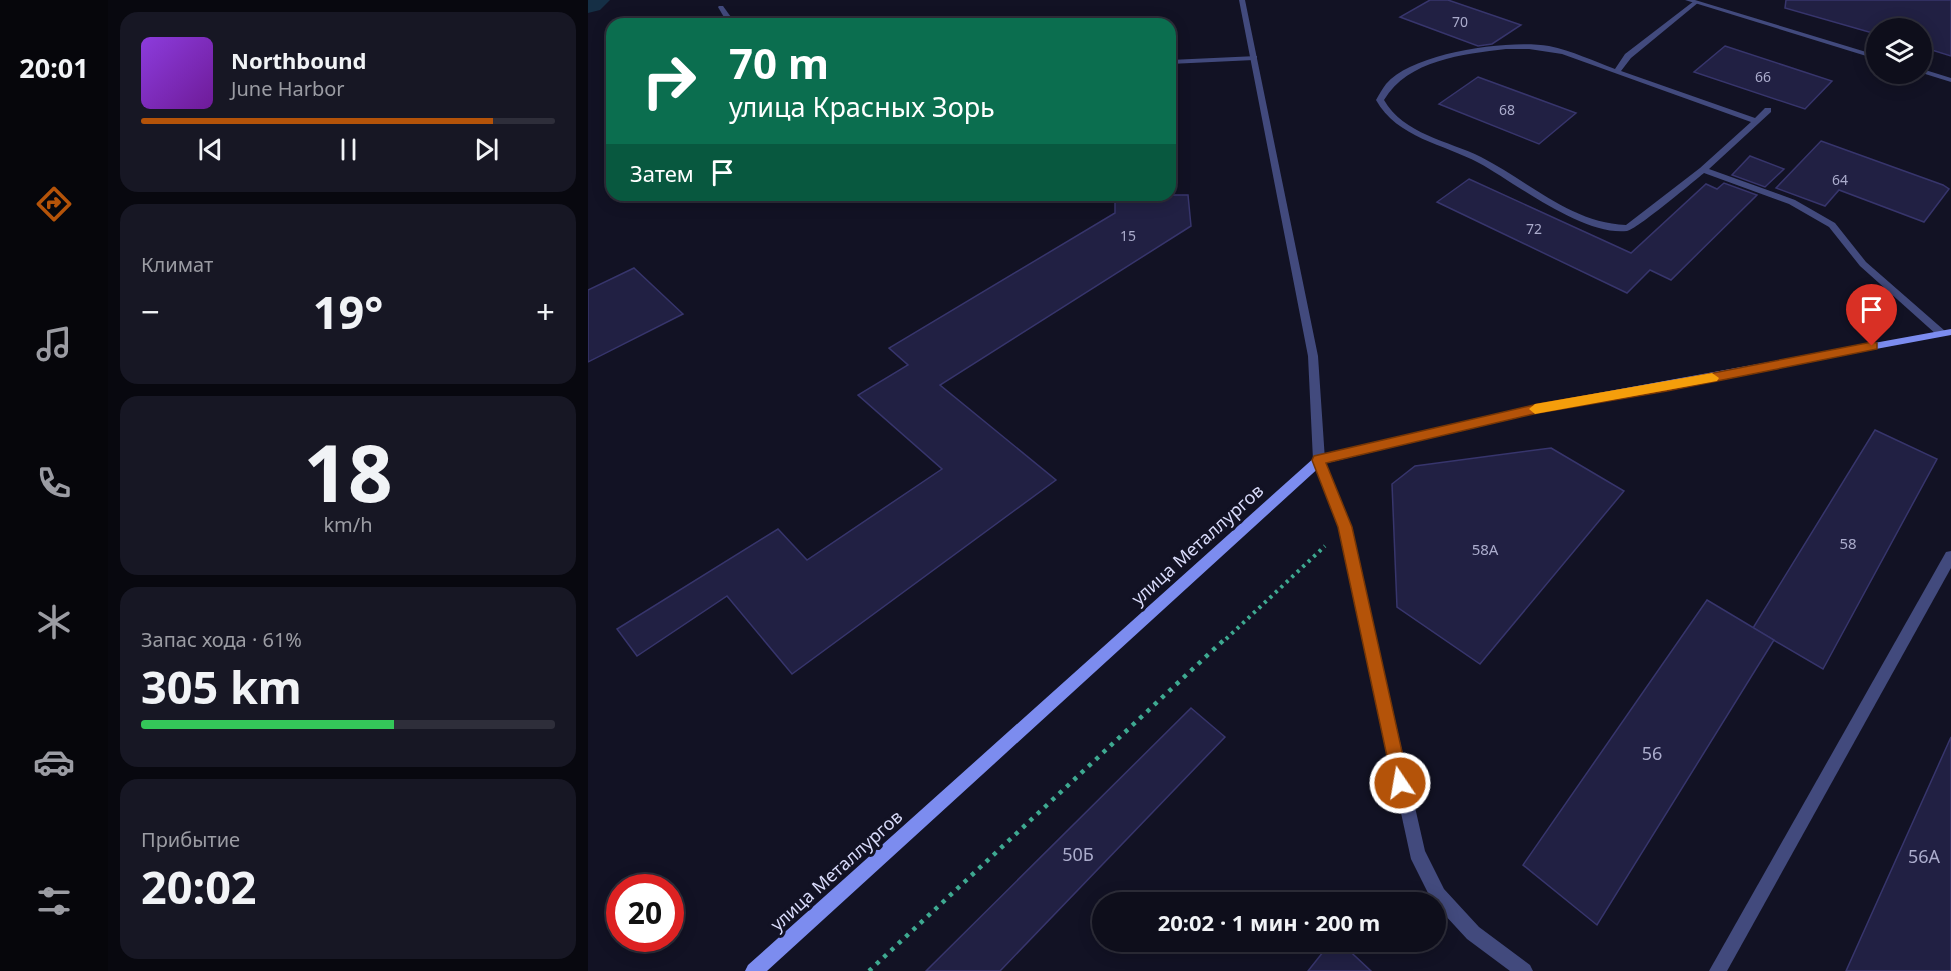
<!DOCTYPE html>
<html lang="ru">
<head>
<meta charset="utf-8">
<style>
  :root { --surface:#0e0e1b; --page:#171724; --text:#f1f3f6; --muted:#9b9ca3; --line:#2e2e3a; --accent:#b45309 }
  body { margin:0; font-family:"Noto Sans",sans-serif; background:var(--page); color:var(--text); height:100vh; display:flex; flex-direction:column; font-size:22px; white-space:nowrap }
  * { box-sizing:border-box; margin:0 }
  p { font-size:20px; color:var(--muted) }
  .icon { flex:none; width:33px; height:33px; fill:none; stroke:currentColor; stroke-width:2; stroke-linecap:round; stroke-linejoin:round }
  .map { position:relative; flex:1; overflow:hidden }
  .side { display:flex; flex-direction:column; gap:12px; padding:12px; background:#08080f; width:480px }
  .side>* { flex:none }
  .guide { position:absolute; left:18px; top:18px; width:570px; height:183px; border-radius:18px; box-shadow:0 3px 15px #0003,0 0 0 2px var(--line); background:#0b6e4f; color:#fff; overflow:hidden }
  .buttons { position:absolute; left:1278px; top:18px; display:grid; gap:12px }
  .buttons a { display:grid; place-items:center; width:66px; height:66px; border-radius:50%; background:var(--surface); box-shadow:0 3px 15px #0003,0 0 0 2px var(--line); font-size:30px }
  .speed { position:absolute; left:18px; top:874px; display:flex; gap:12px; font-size:30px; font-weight:700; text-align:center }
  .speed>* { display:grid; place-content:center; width:78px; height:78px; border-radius:50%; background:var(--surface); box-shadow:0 3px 15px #0003,0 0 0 2px var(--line); line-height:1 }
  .speed .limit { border:9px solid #d22; background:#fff; color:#111 }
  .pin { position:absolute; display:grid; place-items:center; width:51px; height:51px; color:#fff; margin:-62px -26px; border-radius:50% 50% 50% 0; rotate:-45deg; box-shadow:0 0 6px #0007 }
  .pin .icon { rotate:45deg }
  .me { position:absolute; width:66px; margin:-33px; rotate:348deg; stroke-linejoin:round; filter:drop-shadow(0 0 4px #0008) }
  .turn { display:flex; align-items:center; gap:21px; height:126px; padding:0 24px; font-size:27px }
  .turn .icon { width:78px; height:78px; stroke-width:2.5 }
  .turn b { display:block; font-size:42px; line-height:51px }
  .then { display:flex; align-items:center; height:57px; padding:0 24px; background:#0003; gap:12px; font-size:22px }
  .big { font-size:45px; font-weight:700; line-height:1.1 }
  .side .widget { flex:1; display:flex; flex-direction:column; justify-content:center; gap:9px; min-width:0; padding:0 21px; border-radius:18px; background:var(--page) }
  .side .dial { align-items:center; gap:0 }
  .dial b { font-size:78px; line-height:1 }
  .song { display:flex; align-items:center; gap:18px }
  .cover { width:72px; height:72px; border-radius:9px; background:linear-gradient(135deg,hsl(270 70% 55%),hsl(280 70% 35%)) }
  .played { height:6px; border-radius:3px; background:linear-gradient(90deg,var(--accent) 85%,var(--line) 85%) }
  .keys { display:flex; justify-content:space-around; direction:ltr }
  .heat { display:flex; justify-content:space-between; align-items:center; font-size:33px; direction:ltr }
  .charge { height:9px; border-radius:4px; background:linear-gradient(90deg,#34c759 61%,var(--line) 0) }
  .trip { position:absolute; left:504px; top:892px; width:354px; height:60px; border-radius:30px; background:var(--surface); box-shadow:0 3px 15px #0003,0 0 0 2px var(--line); font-weight:700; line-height:60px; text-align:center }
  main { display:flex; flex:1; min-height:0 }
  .tab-bar { display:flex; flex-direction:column; width:108px; justify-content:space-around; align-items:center; background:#06060b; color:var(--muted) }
  .tab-bar .icon { width:42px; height:42px }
  .tab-bar .current { color:var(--accent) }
  .tab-bar b { font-size:27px; color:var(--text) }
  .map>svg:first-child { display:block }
</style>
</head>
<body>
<main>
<nav class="tab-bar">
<b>20:01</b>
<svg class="icon current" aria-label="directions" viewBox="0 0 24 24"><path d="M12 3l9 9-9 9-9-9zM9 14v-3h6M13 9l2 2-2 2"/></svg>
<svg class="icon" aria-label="music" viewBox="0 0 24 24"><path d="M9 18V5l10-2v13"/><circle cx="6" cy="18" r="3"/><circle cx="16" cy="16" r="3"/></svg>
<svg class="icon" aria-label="phone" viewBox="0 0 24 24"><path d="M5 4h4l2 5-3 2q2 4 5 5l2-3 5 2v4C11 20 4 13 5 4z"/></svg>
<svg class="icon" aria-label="climate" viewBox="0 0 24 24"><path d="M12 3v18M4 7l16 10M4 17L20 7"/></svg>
<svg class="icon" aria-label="car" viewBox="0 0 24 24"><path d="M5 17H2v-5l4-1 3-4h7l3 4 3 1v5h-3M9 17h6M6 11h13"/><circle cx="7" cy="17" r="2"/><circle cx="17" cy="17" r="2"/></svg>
<svg class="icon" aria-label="filters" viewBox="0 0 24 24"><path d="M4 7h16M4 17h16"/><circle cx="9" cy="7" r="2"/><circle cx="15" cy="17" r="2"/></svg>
</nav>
<section class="side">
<div class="widget">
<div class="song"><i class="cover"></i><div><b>Northbound</b><p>June Harbor</p></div></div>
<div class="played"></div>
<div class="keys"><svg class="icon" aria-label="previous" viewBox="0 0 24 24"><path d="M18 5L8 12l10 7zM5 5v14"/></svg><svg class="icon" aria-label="pause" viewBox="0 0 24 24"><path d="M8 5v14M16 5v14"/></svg><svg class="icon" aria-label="next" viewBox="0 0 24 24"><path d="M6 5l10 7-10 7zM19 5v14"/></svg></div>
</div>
<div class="widget"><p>Климат</p>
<div class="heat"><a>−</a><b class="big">19°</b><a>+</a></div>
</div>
<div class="widget dial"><b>18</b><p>km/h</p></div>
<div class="widget"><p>Запас хода · 61%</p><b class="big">305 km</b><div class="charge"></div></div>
<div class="widget"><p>Прибытие</p><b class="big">20:02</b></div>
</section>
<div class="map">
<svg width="1363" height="971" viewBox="0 0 1363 971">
  <rect width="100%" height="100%" fill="#121224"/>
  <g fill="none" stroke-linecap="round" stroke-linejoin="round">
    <polygon fill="#152f45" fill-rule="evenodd" points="0,0 22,0 12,10 0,13"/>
  </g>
  <g fill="#212043" stroke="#37356c" stroke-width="1.5">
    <polygon points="842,0 860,0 933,25 904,44 890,46 812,17"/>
    <polygon points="1198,0 1363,0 1363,56 1334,47 1334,28 1288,28 1288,34 1197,8"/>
    <polygon points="1137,46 1244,81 1217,109 1106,72"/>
    <polygon points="890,77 988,113 951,144 851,104"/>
    <polygon points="1233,141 1355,185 1361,189 1336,222 1251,190 1237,206 1188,188"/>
    <polygon points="1162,156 1196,169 1177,187 1144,175"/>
    <polygon points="881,179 1043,253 1118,184 1129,189 1136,183 1169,195 1083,280 1062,270 1039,293 849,202"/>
    <polygon points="527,195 600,195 603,226 352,385 468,480 204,674 139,596 49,656 29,629 190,529 219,560 354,469 270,395 320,365 301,348 527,213"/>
    <polygon points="46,268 95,314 0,362 0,290"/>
    <polygon points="1287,430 1349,459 1235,669 1165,628"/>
    <polygon points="963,448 1036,491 892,664 809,607 804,484 827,466"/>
    <polygon points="1119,600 1186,640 1009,925 935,865"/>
    <polygon points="603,708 637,737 412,971 338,971"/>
    <polygon points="1363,737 1363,971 1258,971"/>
    <polygon points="743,942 752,942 783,971 720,971"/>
  </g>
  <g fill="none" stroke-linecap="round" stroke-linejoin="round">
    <polyline stroke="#3ea991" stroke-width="4" stroke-dasharray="3 4.5" stroke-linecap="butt" points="638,639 737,546"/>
    <polyline stroke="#3ea991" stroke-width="4.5" stroke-dasharray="4 6" stroke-linecap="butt" points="281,971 639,637"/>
    <g fill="#424a7d" fill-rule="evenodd">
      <path d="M1106,1L1111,2L1043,58L1033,71L1167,118L1177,108H1183V112L1121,169L1207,200L1247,223L1278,262L1357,331L1358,333L1357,335H1349L1272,266L1241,227L1201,204L1116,173C1105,182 1048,230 1039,231C995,236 929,184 891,163C856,144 809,138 788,100C791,95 794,89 798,84C825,52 922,39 961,46C984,51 1006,61 1027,69L1037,54ZM918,49H941L974,54L1163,122L1112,168L1038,225C983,223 940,181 893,157C861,141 815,134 796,100C820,60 875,54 918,49Z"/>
      <polygon points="131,6 135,6 148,24 140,24 130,7"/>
      <polygon points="669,56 669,60 666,60 582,64 582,60"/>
      <polygon points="731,456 737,460 763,527 837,851 856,889 891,927 942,965 945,971 922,971 879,939 844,901 823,859 751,527 725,460"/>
      <polygon points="1363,551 1363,568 1139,971 1121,971 1358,552"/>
    </g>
    <g fill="#424a7d" fill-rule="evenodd">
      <polygon points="651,0 657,0 730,356 737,460 731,464 725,460 720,356"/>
      <polygon points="1097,0 1107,0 1288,55 1288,59"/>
      <polygon points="1334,69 1363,78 1363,82 1334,73"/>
    </g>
    <polygon fill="#7c8cef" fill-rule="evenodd" points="1363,329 1363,335 950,412 735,464 179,971 157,971 160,965 727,457 950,404"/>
  </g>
  <polygon fill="#b45309" stroke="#753606" stroke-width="1.5" points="1284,342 1289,343 1289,349 1079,391 950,413 738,463 764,527 821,783 818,789 812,792 806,789 750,527 724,460 726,456 950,404 1079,382"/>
  <polygon fill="#f59e0b" points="1124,373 1131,378 1129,381 947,414 941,409 947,404"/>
  <g text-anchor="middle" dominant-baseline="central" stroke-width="6" stroke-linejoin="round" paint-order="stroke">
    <g font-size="14" fill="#abaccc">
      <text x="872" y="21">70</text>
      <text x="1175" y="76">66</text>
      <text x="919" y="109">68</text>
      <text x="1252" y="179">64</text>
      <text x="946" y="228">72</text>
      <text x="540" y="235">15</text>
    </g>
    <g font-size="15" fill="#abaccc">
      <text x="1260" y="543">58</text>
      <text x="897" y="549">58А</text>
    </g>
    <g font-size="18" fill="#d9dbfa" stroke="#121224">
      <text transform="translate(609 544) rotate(-42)">улица Металлургов</text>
      <text transform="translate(248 870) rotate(-42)">улица Металлургов</text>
    </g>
    <g font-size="18" fill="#abaccc">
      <text x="1064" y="753">56</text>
      <text x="490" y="854">50Б</text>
      <text x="1336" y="856">56А</text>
    </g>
  </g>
</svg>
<div class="buttons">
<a><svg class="icon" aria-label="layers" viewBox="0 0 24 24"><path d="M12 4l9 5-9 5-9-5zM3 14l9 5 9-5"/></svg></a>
</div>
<div class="speed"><div class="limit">20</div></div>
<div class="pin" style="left:1284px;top:346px;background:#d93025"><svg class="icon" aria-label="arrive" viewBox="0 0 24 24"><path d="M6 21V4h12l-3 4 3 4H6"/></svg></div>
<svg class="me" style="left:812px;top:783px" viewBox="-20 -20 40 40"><circle r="17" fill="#b45309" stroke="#fff" stroke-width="3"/><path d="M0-11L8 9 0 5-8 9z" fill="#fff"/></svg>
<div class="trip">20:02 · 1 мин · 200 m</div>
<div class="guide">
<div class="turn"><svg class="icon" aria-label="right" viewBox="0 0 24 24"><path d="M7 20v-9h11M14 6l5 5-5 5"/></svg><div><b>70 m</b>улица Красных Зорь</div></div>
<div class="then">Затем<svg class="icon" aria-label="arrive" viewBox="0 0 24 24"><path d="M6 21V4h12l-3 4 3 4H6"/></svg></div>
</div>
</div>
</main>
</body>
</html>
